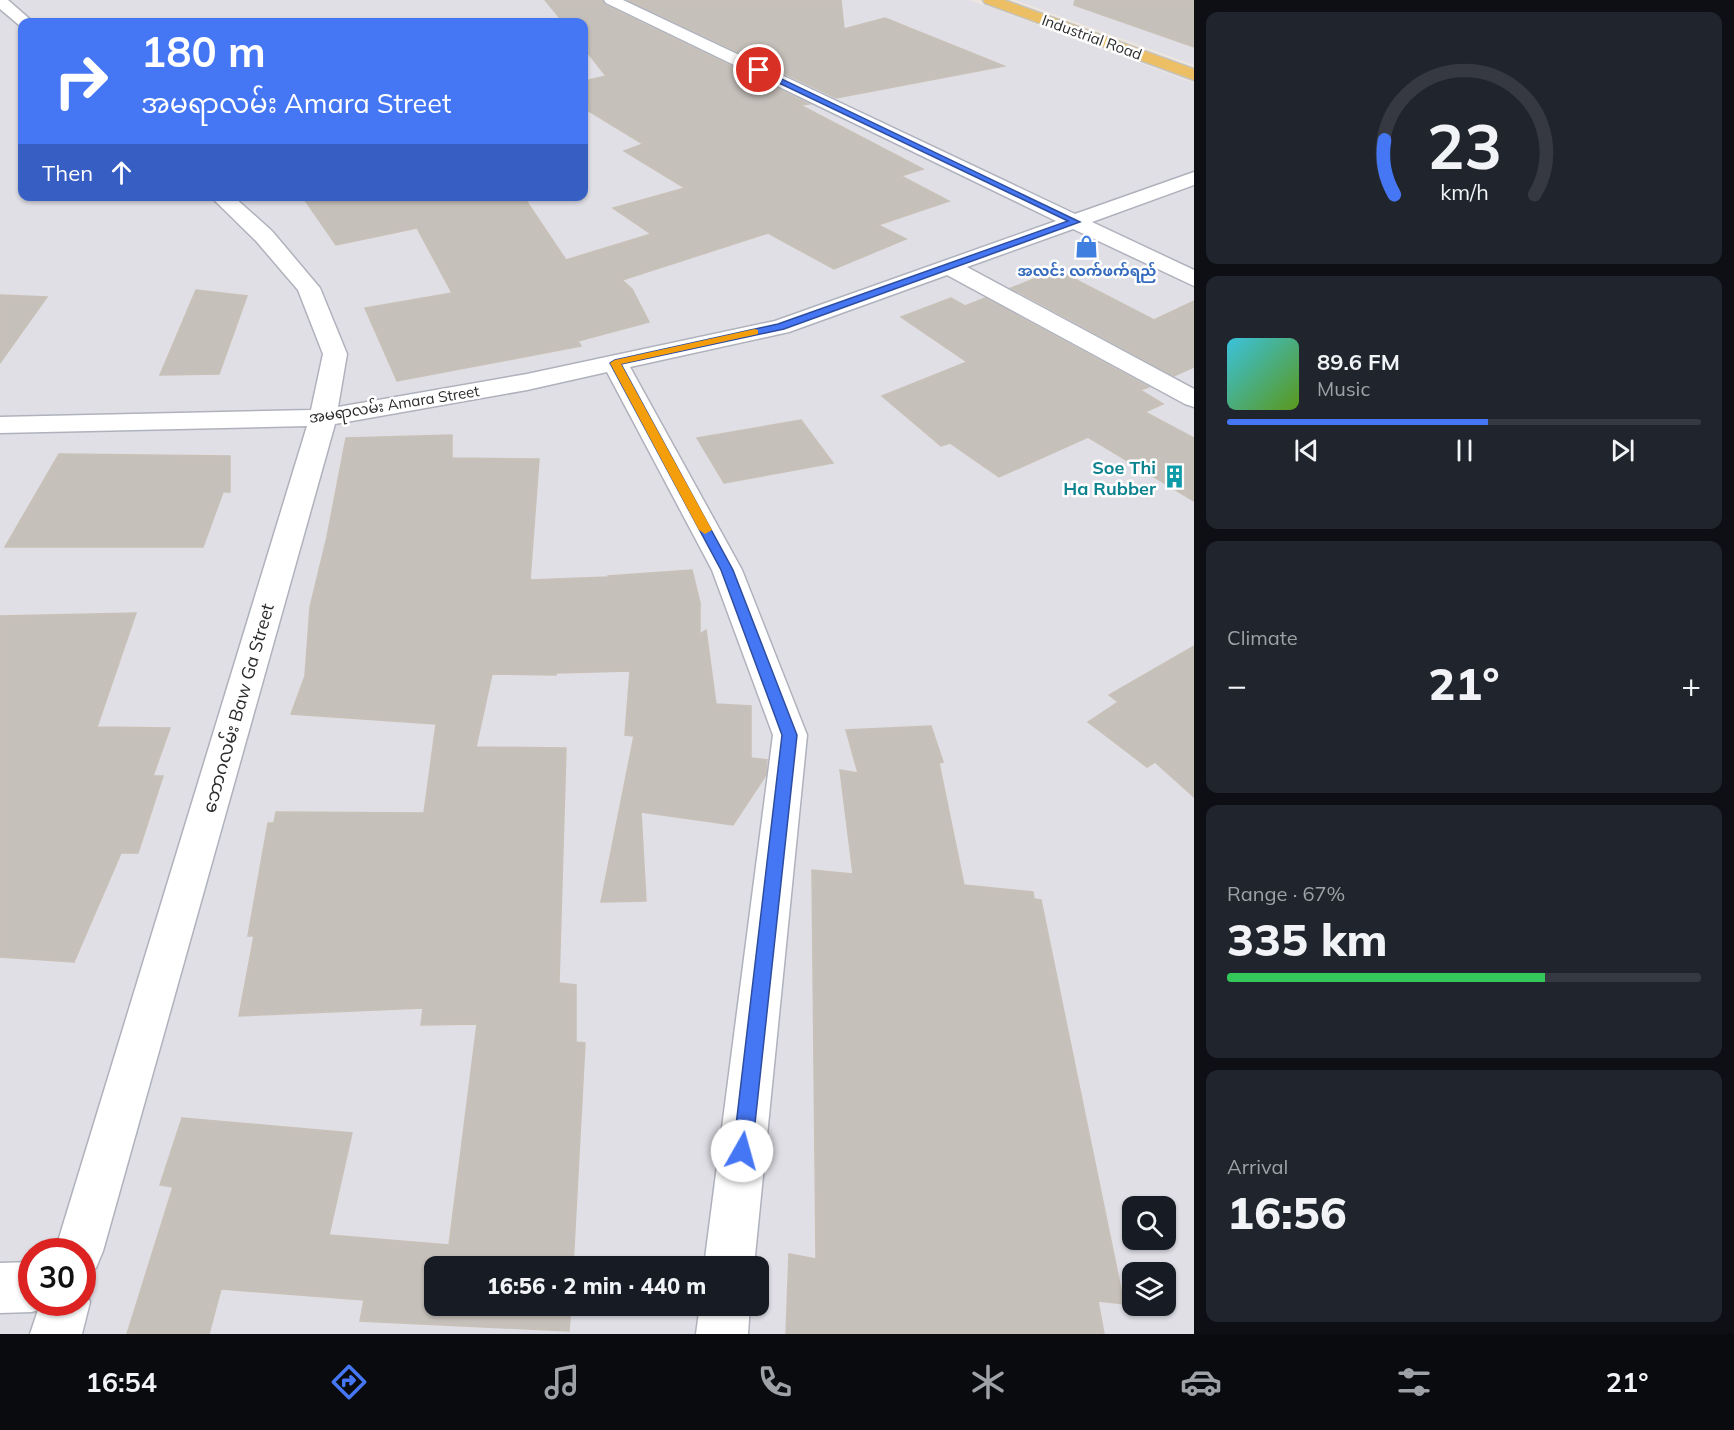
<!DOCTYPE html>
<html lang="en">
<head>
<meta charset="utf-8">
<style>
  :root { --surface:#171b24; --page:#20242c; --text:#f1f3f6; --muted:#9ea1a6; --line:#363941; --accent:#4576f4 }
  body { margin:0; font-family:Mulish,"Noto Sans Myanmar",sans-serif; background:var(--page); color:var(--text); height:100vh; display:flex; flex-direction:column; font-size:22px; white-space:nowrap }
  * { box-sizing:border-box; margin:0 }
  p { font-size:20px; color:var(--muted) }
  .icon { flex:none; width:33px; height:33px; fill:none; stroke:currentColor; stroke-width:2; stroke-linecap:round; stroke-linejoin:round }
  .map { position:relative; flex:1; overflow:hidden }
  .details { display:flex; flex-direction:column; gap:12px; padding:12px; background:#0d0f14; width:540px }
  .details>* { flex:none }
  .hud { position:absolute; left:18px; top:18px; width:570px; height:183px; border-radius:12px; box-shadow:0 2px 4px #0004; background:#4576f4; color:#fff; overflow:hidden }
  .tools { position:absolute; left:1122px; top:1196px; display:grid; gap:12px }
  .tools a { display:grid; place-items:center; width:54px; height:54px; border-radius:12px; background:var(--surface); box-shadow:0 2px 4px #0004; font-size:30px }
  .speed { position:absolute; left:18px; top:1238px; display:flex; gap:12px; font-size:30px; font-weight:700; text-align:center }
  .speed>* { display:grid; place-content:center; width:78px; height:78px; border-radius:50%; background:var(--surface); box-shadow:0 2px 4px #0004; line-height:1 }
  .speed .limit { border:9px solid #d22; background:#fff; color:#111 }
  .pin { position:absolute; display:grid; place-items:center; width:51px; height:51px; color:#fff; margin:-26px; border:3px solid #fff; border-radius:50%; box-shadow:0 2px 6px #0007 }
  .me { position:absolute; width:66px; margin:-33px; rotate:7deg; stroke-linejoin:round; filter:drop-shadow(0 0 4px #0008) }
  .turn { display:flex; align-items:center; gap:21px; height:126px; padding:0 24px; font-size:27px }
  .turn .icon { width:78px; height:78px; stroke-width:2.5 }
  .turn b { display:block; font-size:42px; line-height:51px }
  .then { display:flex; align-items:center; height:57px; padding:0 24px; background:#0003; gap:12px; font-size:22px }
  .big { font-size:45px; font-weight:800; line-height:1.1 }
  .details .tile { flex:1; display:flex; flex-direction:column; justify-content:center; gap:9px; min-width:0; padding:0 21px; border-radius:12px; background:var(--page) }
  .details .dial { align-items:center; gap:0 }
  .dial svg { height:156px; overflow:visible; fill:none; stroke:var(--line); stroke-width:7; stroke-linecap:round; text-anchor:middle }
  .dial text { fill:var(--text); stroke:none }
  .song { display:flex; align-items:center; gap:18px }
  .cover { width:72px; height:72px; border-radius:9px; background:linear-gradient(135deg,hsl(190 70% 55%),hsl(90 70% 35%)) }
  .played { height:6px; border-radius:3px; background:linear-gradient(90deg,var(--accent) 55%,var(--line) 55%) }
  .keys { display:flex; justify-content:space-around; direction:ltr }
  .heat { display:flex; justify-content:space-between; align-items:center; font-size:33px; direction:ltr }
  .charge { height:9px; border-radius:4px; background:linear-gradient(90deg,#34c759 67%,var(--line) 0) }
  .trip { position:absolute; left:424px; top:1256px; width:345px; height:60px; border-radius:12px; background:var(--surface); box-shadow:0 2px 4px #0004; font-weight:800; line-height:60px; text-align:center }
  .tabs { display:flex; height:96px; justify-content:space-around; align-items:center; background:#090b0e; color:var(--muted) }
  .tabs .icon { width:42px; height:42px }
  .tabs .selected { color:var(--accent) }
  .tabs b { font-size:27px; color:var(--text) }
  main { display:flex; flex:1; min-height:0 }
  .map>svg:first-child { display:block }
</style>
</head>
<body>
<main>
<div class="map">
<svg width="1194" height="1334" viewBox="0 0 1194 1334">
  <rect width="100%" height="100%" fill="#ede5df"/>
  <g fill="#e0dfe6" fill-rule="evenodd">
    <path d="M0,0H970L1194,83V1334H0ZM22,22H584V196H22ZM1132,1206H1166V1239H1132ZM32,1251H82V1302H32ZM435,1266H759V1305H435ZM1132,1272H1166V1305H1132Z"/>
    <polygon points="1015,0 1194,0 1194,65"/>
  </g>
  <g fill="#c6c0ba" stroke="#c8c1b8" stroke-width="1.5">
    <polygon points="545,0 602,0 605,5 809,104 800,105 923,169 901,176 949,201 878,225 906,239 834,269 768,233 622,280 632,289 649,322 578,341 581,346 397,381 365,308 452,293 417,228 336,245 302,196 523,196 566,260 651,234 613,208 685,188 624,151 643,144 584,108 584,81 606,76 584,48 584,22 563,22"/>
    <polygon points="628,0 841,0 844,29 885,18 1004,66 836,98"/>
    <polygon points="1075,0 1194,0 1194,47 1074,5"/>
    <polygon points="1057,270 1154,320 1194,301 1194,367 1174,376 1011,288"/>
    <polygon points="196,290 247,296 219,374 160,375"/>
    <polygon points="0,295 47,297 0,363"/>
    <polygon points="951,298 965,306 985,298 1149,387 1140,390 1163,404 1145,412 1194,438 1194,501 1088,437 999,477 950,443 941,446 882,396 967,362 901,317"/>
    <polygon points="801,420 833,463 724,483 697,438"/>
    <polygon points="452,435 452,458 539,459 530,580 608,577 608,576 692,570 700,603 700,634 706,630 716,704 751,706 751,758 767,760 766,775 733,825 641,812 646,901 601,902 634,736 625,735 630,671 556,673 556,675 492,674 476,747 566,748 559,983 576,985 576,1042 585,1043 573,1266 435,1266 435,1305 571,1305 569,1331 360,1321 364,1300 221,1289 209,1334 127,1334 173,1187 160,1185 182,1118 352,1133 329,1235 449,1245 477,1024 421,1025 423,1008 239,1016 254,936 248,936 268,823 274,823 276,812 424,813 436,724 291,714 305,676 310,607 327,537 346,438"/>
    <polygon points="59,454 230,456 230,492 223,492 203,547 5,547"/>
    <polygon points="136,613 97,727 170,728 153,776 163,776 138,853 121,853 74,962 0,957 0,616"/>
    <polygon points="1194,646 1194,797 1155,762 1147,767 1088,722 1118,702 1109,695"/>
    <polygon points="931,726 943,762 939,763 964,885 1033,892 1034,899 1041,900 1124,1304 1098,1301 1104,1334 786,1334 789,1254 816,1259 812,870 853,874 840,770 858,773 846,730"/>
  </g>
  <g fill="none" stroke-linecap="round" stroke-linejoin="round">
    <defs>
      <g id="minor">
        <polygon points="0,0 8,0 33,22 22,22 22,26 19,25 0,9"/>
        <polygon points="604,0 623,0 1075,214 1194,172 1194,185 1092,222 1194,270 1194,286 1073,229 967,267 1194,389 1194,407 1185,404 947,275 789,332 630,367 742,570 807,735 754,1266 704,1266 773,735 712,570 607,372 527,390 335,424 103,1251 96,1268 82,1274 82,1251 55,1251 307,426 0,433 0,417 311,410 323,354 298,290 256,241 210,196 233,196 272,231 320,288 347,354 338,407 527,374 775,321 1056,221 606,3"/>
        <polygon points="32,1262 32,1302 82,1302 83,1284 90,1302 82,1334 30,1334 38,1310 32,1312 0,1313 0,1263"/>
        <polygon points="700,1305 750,1305 748,1334 696,1334"/>
      </g>
      <polygon id="primary" points="983,0 1004,0 1194,69 1194,80 985,3"/>
    </defs>
    <use href="#minor" stroke="#afb2bc" stroke-width="3"/>
    <use href="#primary" stroke="#c4c4c4" stroke-width="3"/>
    <use href="#minor" fill="#fff" fill-rule="evenodd"/>
    <use href="#primary" fill="#ecbf64" fill-rule="evenodd"/>
  </g>
  <polygon fill="#4576f4" stroke="#2d4d9f" stroke-width="1.5" points="756,69 761,69 1080,222 784,329 621,364 733,570 797,735 752,1151 749,1158 742,1161 735,1158 733,1151 782,735 721,570 610,363 615,360 778,324 1068,221 756,72"/>
  <polygon fill="#f59e0b" points="755,329 758,330 758,334 621,364 712,530 705,534 699,530 610,363 615,360"/>
  <defs>
    <symbol id="shop-bare" viewBox="-9 -9 18 18"><path d="M-5-2.5h2.3a2.7 3.5 0 0 1 5.4 0H5L5.5 6h-11ZM-1.5-2.5h3a1.5 2.3 0 0 0-3 0Z" fill="#3f7fe0" stroke="#fff" stroke-width="2.5" paint-order="stroke"/></symbol>
    <symbol id="building-bare" viewBox="-9 -9 18 18"><path d="M-4-6H4V6H1V3H-1V6H-4ZM-2.5-4.3h1.7v1.8h-1.7ZM.8-4.3h1.7v1.8H.8ZM-2.5-1h1.7V.8h-1.7ZM.8-1h1.7V.8H.8Z" fill="#0f9aa8" stroke="#fff" stroke-width="2.5" paint-order="stroke"/></symbol>
  </defs>
  <g fill-rule="evenodd">
    <use href="#shop-bare" x="1070" y="230" width="33" height="33"/>
    <use href="#building-bare" x="1158" y="460" width="33" height="33"/>
  </g>
  <g text-anchor="middle" dominant-baseline="central" stroke-width="5" stroke-linejoin="round" paint-order="stroke">
    <g font-size="15" fill="#2c2c2c" stroke="#fff">
      <text transform="translate(1092 37) rotate(20)">Industrial Road</text>
      <text transform="translate(394 404) rotate(-9)">အမရာလမ်း Amara Street</text>
    </g>
    <g font-size="15" font-weight="bold" fill="#366cbe" stroke="#fff">
      <text x="1087" y="270">အလင်း လက်ဖက်ရည်</text>
    </g>
    <g font-size="18" font-weight="bold" fill="#0d838f" stroke="#fff" text-anchor="end">
      <text x="1156" y="467">Soe Thi<tspan x="1156" dy="21">Ha Rubber</tspan></text>
    </g>
    <g font-size="18" fill="#2c2c2c" stroke="#fff">
      <text transform="translate(238 708) rotate(-74)">ဘောဂလမ်း Baw Ga Street</text>
    </g>
  </g>
</svg>
<div class="tools">
<a><svg class="icon" aria-label="search" viewBox="0 0 24 24"><circle cx="10" cy="10" r="6"/><path d="M15 15l6 6"/></svg></a>
<a><svg class="icon" aria-label="layers" viewBox="0 0 24 24"><path d="M12 4l9 5-9 5-9-5zM3 14l9 5 9-5"/></svg></a>
</div>
<div class="speed"><div class="limit">30</div></div>
<div class="pin" style="left:759px;top:70px;background:#d93025"><svg class="icon" aria-label="arrive" viewBox="0 0 24 24"><path d="M6 21V4h12l-3 4 3 4H6"/></svg></div>
<svg class="me" style="left:742px;top:1151px" viewBox="-20 -20 40 40"><circle r="19" fill="#fff"/><path d="M0-13L10 11 0 6-10 11z" fill="#4576f4"/></svg>
<div class="trip">16:56 · 2 min · 440 m</div>
<div class="hud">
<div class="turn"><svg class="icon" aria-label="right" viewBox="0 0 24 24"><path d="M7 20v-9h11M14 6l5 5-5 5"/></svg><div><b>180 m</b>အမရာလမ်း Amara Street</div></div>
<div class="then">Then<svg class="icon" aria-label="ahead" viewBox="0 0 24 24"><path d="M12 20V5M6 11l6-6 6 6"/></svg></div>
</div>
</div>
<section class="details">
<div class="tile dial"><svg viewBox="0 0 100 80">
<path d="M14 69A42 42 0 1 1 86 69"/>
<path d="M14 69A42 42 0 0 1 9 41" stroke="#4576f4"/>
<text x="50" y="56" font-size="32" font-weight="700">23</text>
<text x="50" y="72" font-size="11">km/h</text>
</svg></div>
<div class="tile">
<div class="song"><i class="cover"></i><div><b>89.6 FM</b><p>Music</p></div></div>
<div class="played"></div>
<div class="keys"><svg class="icon" aria-label="previous" viewBox="0 0 24 24"><path d="M18 5L8 12l10 7zM5 5v14"/></svg><svg class="icon" aria-label="pause" viewBox="0 0 24 24"><path d="M8 5v14M16 5v14"/></svg><svg class="icon" aria-label="next" viewBox="0 0 24 24"><path d="M6 5l10 7-10 7zM19 5v14"/></svg></div>
</div>
<div class="tile"><p>Climate</p>
<div class="heat"><a>−</a><b class="big">21°</b><a>+</a></div>
</div>
<div class="tile"><p>Range · 67%</p><b class="big">335 km</b><div class="charge"></div></div>
<div class="tile"><p>Arrival</p><b class="big">16:56</b></div>
</section>
</main>
<nav class="tabs">
<b>16:54</b>
<svg class="icon selected" aria-label="directions" viewBox="0 0 24 24"><path d="M12 3l9 9-9 9-9-9zM9 14v-3h6M13 9l2 2-2 2"/></svg>
<svg class="icon" aria-label="music" viewBox="0 0 24 24"><path d="M9 18V5l10-2v13"/><circle cx="6" cy="18" r="3"/><circle cx="16" cy="16" r="3"/></svg>
<svg class="icon" aria-label="phone" viewBox="0 0 24 24"><path d="M5 4h4l2 5-3 2q2 4 5 5l2-3 5 2v4C11 20 4 13 5 4z"/></svg>
<svg class="icon" aria-label="climate" viewBox="0 0 24 24"><path d="M12 3v18M4 7l16 10M4 17L20 7"/></svg>
<svg class="icon" aria-label="car" viewBox="0 0 24 24"><path d="M5 17H2v-5l4-1 3-4h7l3 4 3 1v5h-3M9 17h6M6 11h13"/><circle cx="7" cy="17" r="2"/><circle cx="17" cy="17" r="2"/></svg>
<svg class="icon" aria-label="filters" viewBox="0 0 24 24"><path d="M4 7h16M4 17h16"/><circle cx="9" cy="7" r="2"/><circle cx="15" cy="17" r="2"/></svg>
<b>21°</b>
</nav>
</body>
</html>
